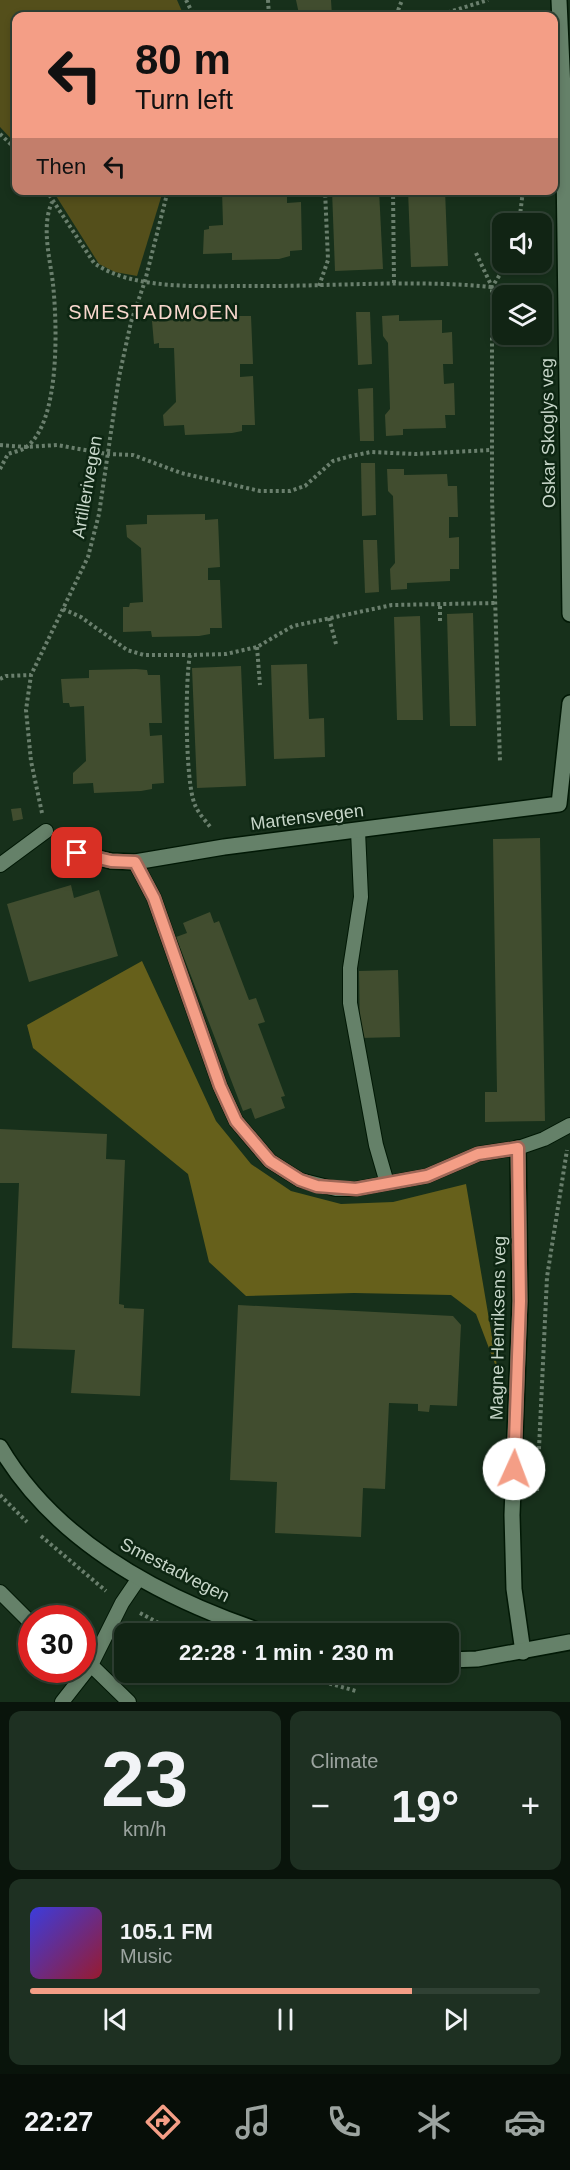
<!DOCTYPE html>
<html lang="en">
<head>
<meta charset="utf-8">
<style>
  :root { --surface:#112414; --page:#1e3022; --text:#f1f3f6; --muted:#9ca4a0; --line:#304134; --accent:#f49e86 }
  body { margin:0; font-family:Arial,sans-serif; background:var(--page); color:var(--text); height:100vh; display:flex; flex-direction:column; font-size:22px; white-space:nowrap }
  * { box-sizing:border-box; margin:0 }
  p { font-size:20px; color:var(--muted) }
  .icon { flex:none; width:33px; height:33px; fill:none; stroke:currentColor; stroke-width:2; stroke-linecap:round; stroke-linejoin:round }
  .map { position:relative; height:1702px; overflow:hidden }
  .details { display:flex; flex-direction:column; gap:9px; padding:9px; background:#09140b; flex:1 }
  .details>* { flex:none }
  .guide { position:absolute; left:12px; top:12px; width:546px; height:183px; border-radius:12px; box-shadow:0 3px 9px #0003,0 0 0 2px var(--line); background:#f49e86; color:#111; overflow:hidden }
  .tools { position:absolute; left:492px; top:213px; display:grid; gap:12px }
  .tools a { display:grid; place-items:center; width:60px; height:60px; border-radius:12px; background:var(--surface); box-shadow:0 3px 9px #0003,0 0 0 2px var(--line); font-size:30px }
  .speed { position:absolute; left:18px; top:1605px; display:flex; gap:12px; font-size:30px; font-weight:700; text-align:center }
  .speed>* { display:grid; place-content:center; width:78px; height:78px; border-radius:50%; background:var(--surface); box-shadow:0 3px 9px #0003,0 0 0 2px var(--line); line-height:1 }
  .speed .limit { border:9px solid #d22; background:#fff; color:#111 }
  .pin { position:absolute; display:grid; place-items:center; width:51px; height:51px; color:#fff; margin:-26px; border-radius:12px; box-shadow:0 3px 9px #0006 }
  .me { position:absolute; width:66px; margin:-33px; rotate:2deg; stroke-linejoin:round; filter:drop-shadow(0 0 4px #0008) }
  .turn { display:flex; align-items:center; gap:21px; height:126px; padding:0 24px; font-size:27px }
  .turn .icon { width:78px; height:78px; stroke-width:2.5 }
  .turn b { display:block; font-size:42px; line-height:51px }
  .then { display:flex; align-items:center; height:57px; padding:0 24px; background:#0003; gap:12px; font-size:22px }
  .big { font-size:45px; font-weight:600; line-height:1.1 }
  .details .tile { flex:1; display:flex; flex-direction:column; justify-content:center; gap:9px; min-width:0; padding:0 21px; border-radius:12px; background:var(--page) }
  .details .dial { align-items:center; gap:0 }
  .dial b { font-size:78px; line-height:1 }
  .song { display:flex; align-items:center; gap:18px }
  .cover { width:72px; height:72px; border-radius:9px; background:linear-gradient(135deg,hsl(240 70% 55%),hsl(350 70% 35%)) }
  .played { height:6px; border-radius:3px; background:linear-gradient(90deg,var(--accent) 75%,var(--line) 75%) }
  .keys { display:flex; justify-content:space-around; direction:ltr }
  .heat { display:flex; justify-content:space-between; align-items:center; font-size:33px; direction:ltr }
  .details .tiles { flex:1; display:grid; gap:9px; grid-template-columns:1fr 1fr }
  .tile:last-child { grid-column:span 2 }
  .trip { position:absolute; left:114px; top:1623px; width:345px; height:60px; border-radius:12px; background:var(--surface); box-shadow:0 3px 9px #0003,0 0 0 2px var(--line); font-weight:600; line-height:60px; text-align:center }
  .tab-bar { display:flex; height:96px; justify-content:space-around; align-items:center; background:#070e08; color:var(--muted) }
  .tab-bar .icon { width:42px; height:42px }
  .tab-bar .active { color:var(--accent) }
  .tab-bar b { font-size:27px; color:var(--text) }
  .map>svg:first-child { display:block }
</style>
</head>
<body>
<div class="map">
<svg width="570" height="1702" viewBox="0 0 570 1702">
  <rect width="100%" height="100%" fill="#17301b"/>
  <g fill="#544f1b">
    <polygon points="0,0 177,0 184,16 16,16 16,144 0,127"/>
    <polygon points="53,191 163,191 137,276 115,272 99,264"/>
  </g>
  <polygon fill="#66601b" points="142,961 216,1121 251,1164 291,1191 341,1204 393,1202 466,1184 498,1372 476,1314 451,1295 354,1293 246,1296 209,1262 188,1174 33,1048 27,1025"/>
  <g fill="#414d2f">
    <polygon points="296,0 331,0 332,16 299,14"/>
    <polygon points="222,190 287,190 287,203 301,202 302,250 290,251 290,256 279,259 232,260 232,253 203,254 204,230 209,229 209,226 223,225"/>
    <polygon points="332,190 379,190 383,269 335,271"/>
    <polygon points="408,190 445,190 448,266 411,267"/>
    <polygon points="237,311 238,316 251,316 253,364 240,364 240,377 253,376 255,425 242,425 242,431 232,433 185,435 184,425 164,426 163,415 176,402 174,348 159,348 159,343 154,344 152,321 180,320 179,312"/>
    <polygon points="356,312 370,312 372,364 358,365"/>
    <polygon points="399,315 399,321 442,320 442,333 452,332 453,364 443,364 444,384 454,383 455,415 445,415 446,428 403,429 403,435 386,436 385,415 390,409 388,343 383,336 382,316"/>
    <polygon points="373,388 374,441 360,441 358,389"/>
    <polygon points="361,463 375,463 376,515 362,516"/>
    <polygon points="387,469 404,469 404,475 447,474 448,486 457,486 458,517 449,517 449,538 459,537 459,569 450,569 450,581 407,583 407,589 391,590 390,569 395,563 393,496 388,491"/>
    <polygon points="205,514 205,520 218,519 220,567 208,568 208,580 220,580 222,628 210,628 210,634 199,636 152,637 151,631 123,632 123,607 129,607 130,603 143,602 141,548 127,537 126,525 147,524 147,515"/>
    <polygon points="363,540 377,540 379,592 365,593"/>
    <polygon points="473,613 476,726 450,726 447,614"/>
    <polygon points="420,616 423,720 397,720 394,617"/>
    <polygon points="307,664 309,719 324,718 325,757 274,759 271,665"/>
    <polygon points="241,666 246,786 197,788 192,668"/>
    <polygon points="136,669 147,670 148,675 160,675 162,723 149,723 150,736 162,735 164,783 152,784 152,789 141,791 94,793 93,783 73,784 73,773 86,761 84,706 70,707 69,703 63,703 61,679 89,678 89,670"/>
    <polygon points="21,808 23,819 13,821 11,809"/>
    <polygon points="540,838 545,1121 485,1122 485,1092 497,1092 493,839"/>
    <polygon points="71,885 74,898 99,890 118,956 29,982 7,904"/>
    <polygon points="210,912 214,923 219,921 249,1000 256,998 265,1022 258,1024 285,1096 281,1097 285,1108 255,1119 251,1108 243,1111 176,937 187,933 183,923"/>
    <polygon points="398,970 400,1037 360,1038 359,971"/>
    <polygon points="0,1129 107,1134 106,1159 125,1160 119,1304 124,1305 124,1308 144,1309 140,1396 71,1393 75,1350 12,1348 19,1183 0,1183"/>
    <polygon points="238,1305 453,1316 461,1325 457,1406 430,1405 429,1412 418,1411 418,1404 389,1403 385,1489 363,1488 361,1537 275,1533 277,1482 230,1480"/>
  </g>
  <g fill="none" stroke-linecap="round" stroke-linejoin="round">
    <defs>
      <g id="lane">
        <polyline points="358,831 361,897 350,968 350,1003 376,1145 387,1183"/>
        <polyline points="135,862 154,898 220,1086 236,1121 270,1161 300,1180 336,1189 355,1189 427,1176 478,1154 518,1148 544,1139 570,1125"/>
        <polyline points="0,865 46,831"/>
        <polyline points="0,1592 32,1624"/>
        <polyline points="83,1662 91,1665 129,1702"/>
        <polyline points="62,1702 91,1665 122,1603 139,1578"/>
      </g>
      <g id="street">
        <polyline points="559,0 563,90 570,614"/>
        <polyline points="62,846 77,853 111,861 135,862 224,847 559,804 570,703"/>
        <polyline points="518,1148 520,1301 512,1515 514,1589 523,1652"/>
        <path d="M0,1447C57,1544 165,1600 269,1634"/>
        <polyline points="448,1660 477,1659 570,1642"/>
      </g>
    </defs>
    <use href="#lane" stroke="#011805" stroke-width="16"/>
    <use href="#street" stroke="#011805" stroke-width="18"/>
    <g stroke="#6a7f6d" stroke-width="4" stroke-dasharray="3 3" stroke-linecap="butt">
      <polyline points="186,0 194,16"/>
      <polyline points="268,0 269,16"/>
      <polyline points="396,16 402,0"/>
      <polyline points="436,16 488,0"/>
      <polyline points="0,134 16,149"/>
      <path d="M46,190L94,263C132,290 200,286 245,286C327,287 411,279 492,287V497L500,762"/>
      <polyline points="393,190 394,284"/>
      <polyline points="519,224 523,190"/>
      <polyline points="476,253 492,287 508,262"/>
      <polyline points="319,286 328,260 325,190"/>
      <polyline points="0,445 26,447 57,445 107,454 133,455 181,473 260,491 290,491 305,486 333,461 351,456 371,452 415,454 491,450"/>
      <path d="M0,469L8,454C13,452 20,451 25,448C61,424 57,323 53,284C50,258 41,227 52,202"/>
      <polyline points="63,609 81,617 127,650 144,655 190,655 226,654 257,647 293,626 392,605 495,603"/>
      <polyline points="329,618 336,644"/>
      <polyline points="440,621 440,605"/>
      <polyline points="257,647 260,685"/>
      <path d="M190,655C185,679 185,783 195,805C198,813 206,821 211,828"/>
      <polyline points="0,679 6,676 31,675"/>
      <polyline points="42,813 31,761 26,710 31,675 88,557 99,514 119,377 131,322 145,281 168,190"/>
      <polyline points="537,1491 547,1277 567,1150"/>
      <polyline points="0,1495 27,1522"/>
      <polyline points="41,1536 106,1591"/>
      <polyline points="140,1613 179,1634"/>
      <polyline points="289,1672 356,1691"/>
    </g>
    <use href="#lane" stroke="#658169" stroke-width="14"/>
    <use href="#street" stroke="#658169" stroke-width="15"/>
  </g>
  <g fill="none" stroke-linecap="round" stroke-linejoin="round">
    <defs>
      <polyline id="route" points="77,853 111,861 135,862 154,898 220,1086 236,1121 270,1161 300,1180 317,1186 356,1189 427,1176 478,1154 518,1148 520,1301 514,1469"/>
    </defs>
    <use href="#route" stroke="#9f6757" stroke-width="15"/>
    <use href="#route" stroke="#f49e86" stroke-width="10"/>
  </g>
  <g text-anchor="middle" dominant-baseline="central" stroke-width="5" stroke-linejoin="round" paint-order="stroke">
    <g font-size="18" fill="#c7d6c9" stroke="#0d2612">
      <text transform="translate(548 433) rotate(-91)">Oskar Skoglys veg</text>
      <text transform="translate(87 487) rotate(-80)">Artillerivegen</text>
      <text transform="translate(307 817) rotate(-7)">Martensvegen</text>
      <text transform="translate(498 1328) rotate(-89)">Magne Henriksens veg</text>
      <text transform="translate(175 1570) rotate(27)">Smestadvegen</text>
    </g>
    <g font-size="20" letter-spacing="1.5" fill="#f8d7cd" stroke="#0d2612">
      <text x="154" y="312">SMESTADMOEN</text>
    </g>
  </g>
</svg>
<div class="tools">
<a><svg class="icon" aria-label="sound" viewBox="0 0 24 24"><path d="M4 9h4l5-4v14l-5-4H4zM17 9q2 3 0 6"/></svg></a>
<a><svg class="icon" aria-label="layers" viewBox="0 0 24 24"><path d="M12 4l9 5-9 5-9-5zM3 14l9 5 9-5"/></svg></a>
</div>
<div class="speed"><div class="limit">30</div></div>
<div class="pin" style="left:77px;top:853px;background:#d93025"><svg class="icon" aria-label="arrive" viewBox="0 0 24 24"><path d="M6 21V4h12l-3 4 3 4H6"/></svg></div>
<svg class="me" style="left:514px;top:1469px" viewBox="-20 -20 40 40"><circle r="19" fill="#fff"/><path d="M0-13L10 11 0 6-10 11z" fill="#f49e86"/></svg>
<div class="trip">22:28 · 1 min · 230 m</div>
<div class="guide">
<div class="turn"><svg class="icon" aria-label="left" viewBox="0 0 24 24"><path d="M17 20v-9H6M10 6l-5 5 5 5"/></svg><div><b>80 m</b>Turn left</div></div>
<div class="then">Then<svg class="icon" aria-label="left" viewBox="0 0 24 24"><path d="M17 20v-9H6M10 6l-5 5 5 5"/></svg></div>
</div>
</div>
<section class="details">
<div class="tiles">
<div class="tile dial"><b>23</b><p>km/h</p></div>
<div class="tile"><p>Climate</p>
<div class="heat"><a>−</a><b class="big">19°</b><a>+</a></div>
</div>
<div class="tile">
<div class="song"><i class="cover"></i><div><b>105.1 FM</b><p>Music</p></div></div>
<div class="played"></div>
<div class="keys"><svg class="icon" aria-label="previous" viewBox="0 0 24 24"><path d="M18 5L8 12l10 7zM5 5v14"/></svg><svg class="icon" aria-label="pause" viewBox="0 0 24 24"><path d="M8 5v14M16 5v14"/></svg><svg class="icon" aria-label="next" viewBox="0 0 24 24"><path d="M6 5l10 7-10 7zM19 5v14"/></svg></div>
</div>
</div>
</section>
<nav class="tab-bar">
<b>22:27</b>
<svg class="icon active" aria-label="directions" viewBox="0 0 24 24"><path d="M12 3l9 9-9 9-9-9zM9 14v-3h6M13 9l2 2-2 2"/></svg>
<svg class="icon" aria-label="music" viewBox="0 0 24 24"><path d="M9 18V5l10-2v13"/><circle cx="6" cy="18" r="3"/><circle cx="16" cy="16" r="3"/></svg>
<svg class="icon" aria-label="phone" viewBox="0 0 24 24"><path d="M5 4h4l2 5-3 2q2 4 5 5l2-3 5 2v4C11 20 4 13 5 4z"/></svg>
<svg class="icon" aria-label="climate" viewBox="0 0 24 24"><path d="M12 3v18M4 7l16 10M4 17L20 7"/></svg>
<svg class="icon" aria-label="car" viewBox="0 0 24 24"><path d="M5 17H2v-5l4-1 3-4h7l3 4 3 1v5h-3M9 17h6M6 11h13"/><circle cx="7" cy="17" r="2"/><circle cx="17" cy="17" r="2"/></svg>
</nav>
</body>
</html>
